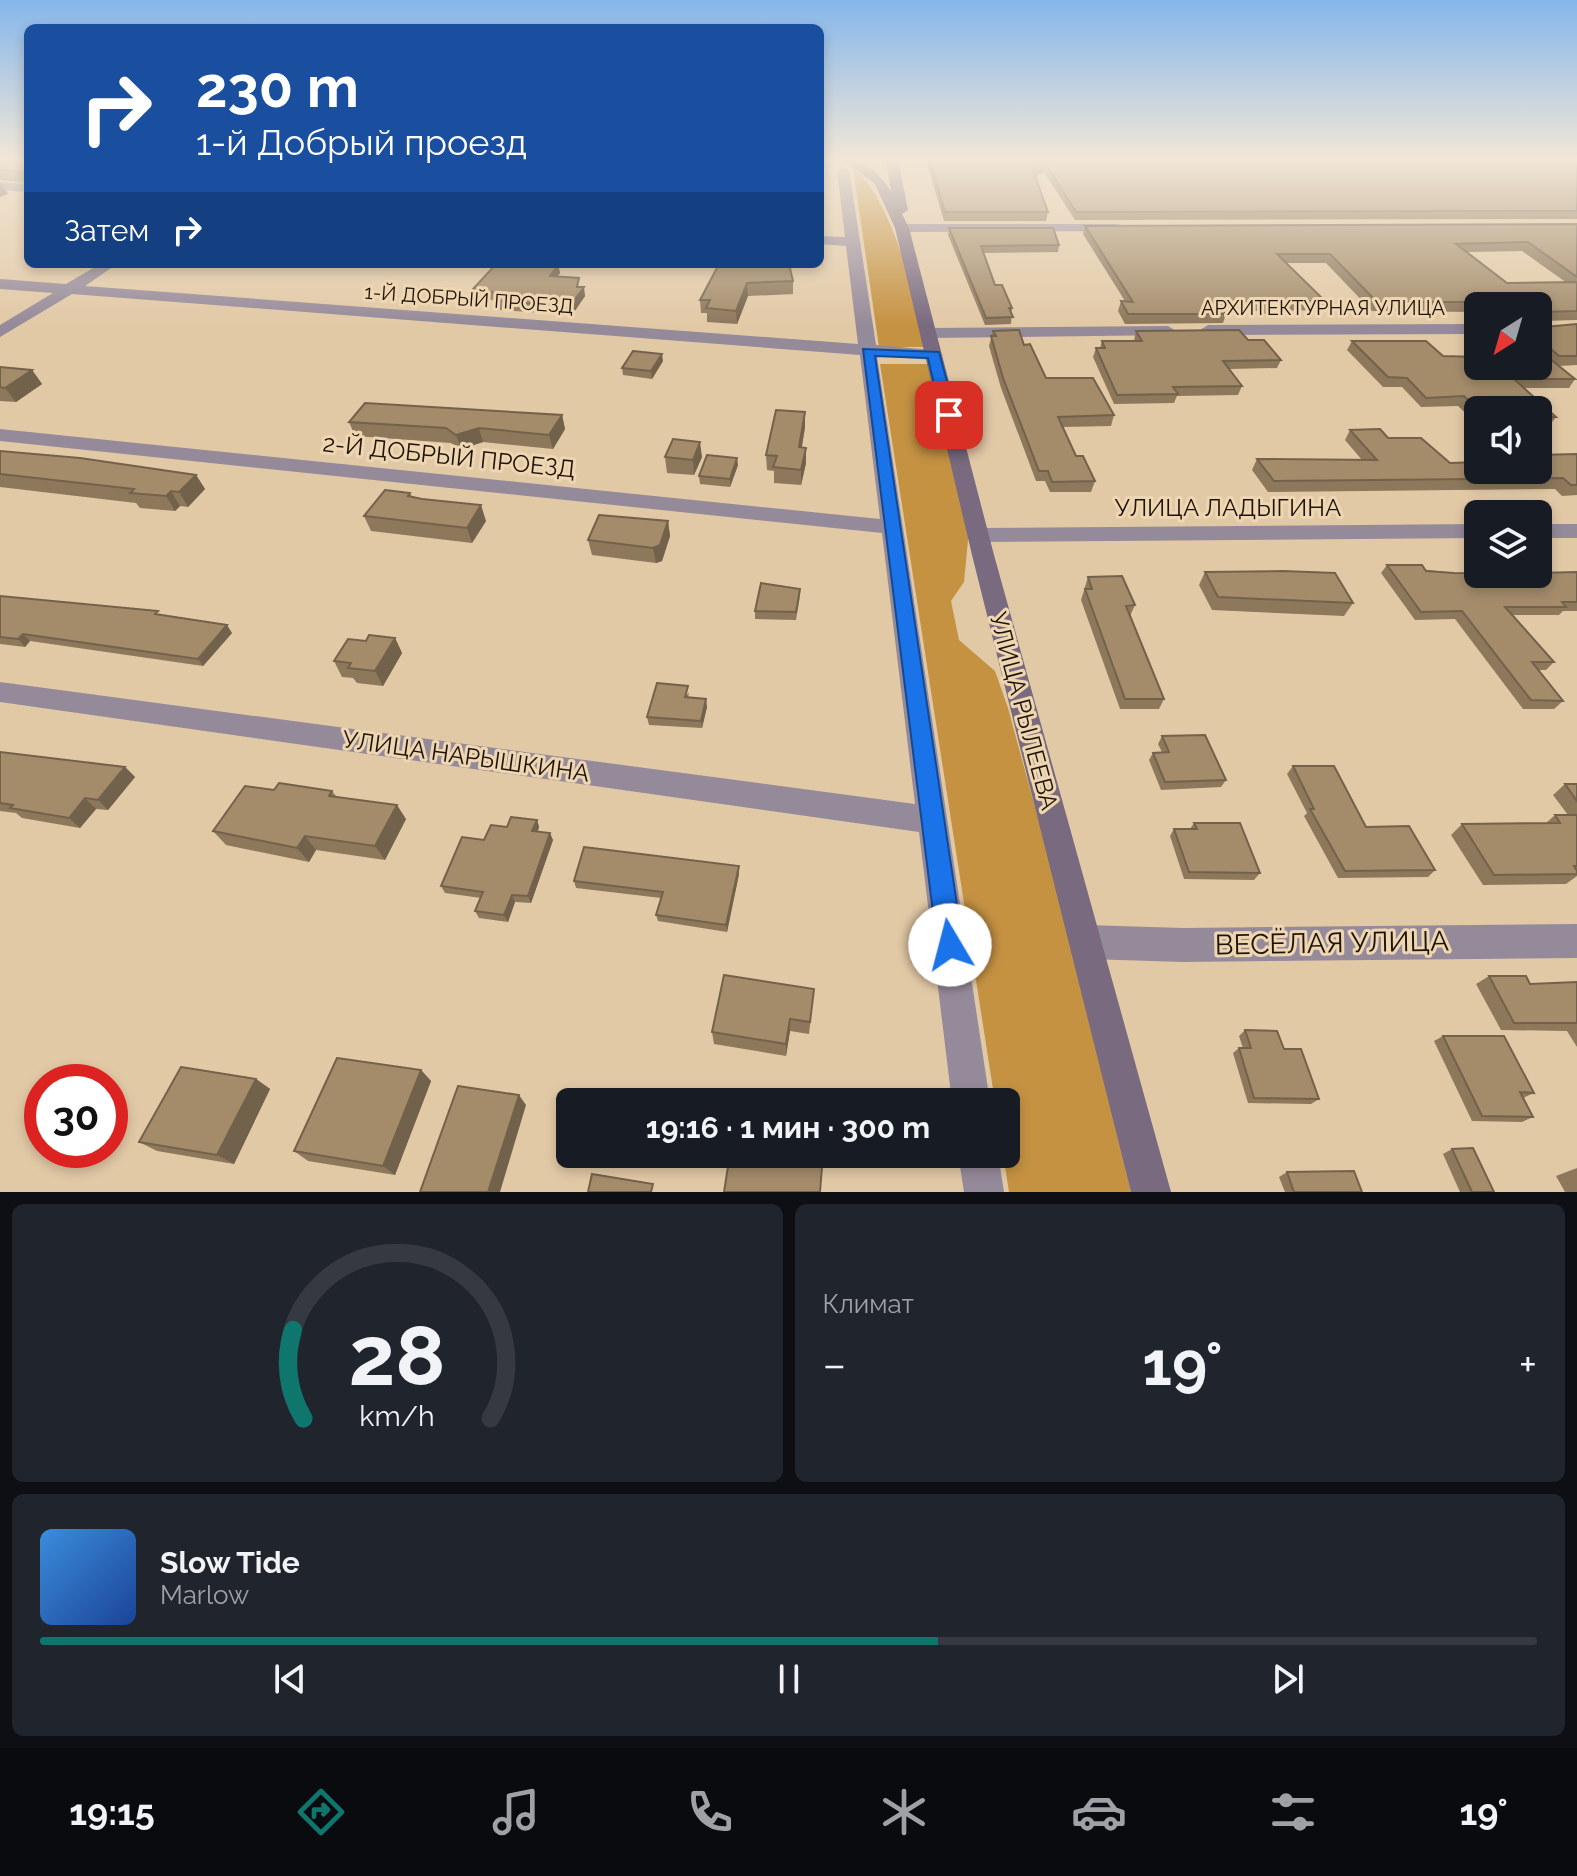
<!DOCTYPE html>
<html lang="ru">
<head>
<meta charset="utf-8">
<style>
  :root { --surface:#171b24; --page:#20242c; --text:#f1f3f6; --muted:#9ea1a6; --line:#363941; --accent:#0f766e }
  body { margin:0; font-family:Raleway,sans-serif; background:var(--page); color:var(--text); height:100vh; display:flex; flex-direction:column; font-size:30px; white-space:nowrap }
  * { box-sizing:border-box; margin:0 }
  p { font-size:26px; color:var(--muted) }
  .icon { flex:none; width:44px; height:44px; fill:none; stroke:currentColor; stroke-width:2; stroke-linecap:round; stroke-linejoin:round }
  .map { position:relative; height:1192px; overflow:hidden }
  .panel { display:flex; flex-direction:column; gap:12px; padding:12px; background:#0d0f14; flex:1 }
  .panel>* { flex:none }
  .banner { position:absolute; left:24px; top:24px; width:800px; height:244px; border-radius:12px; box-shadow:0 4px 12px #0003; background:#1a4fa0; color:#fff; overflow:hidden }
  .needle { width:52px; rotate:217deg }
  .tools { position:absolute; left:1464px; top:292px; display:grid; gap:16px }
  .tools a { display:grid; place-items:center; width:88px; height:88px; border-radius:12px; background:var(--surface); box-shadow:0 4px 12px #0003; font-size:40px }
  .speed { position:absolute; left:24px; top:1064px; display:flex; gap:16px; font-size:40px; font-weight:700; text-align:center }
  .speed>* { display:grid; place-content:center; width:104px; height:104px; border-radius:50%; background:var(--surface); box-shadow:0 4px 12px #0003; line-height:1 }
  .speed .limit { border:12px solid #d22; background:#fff; color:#111 }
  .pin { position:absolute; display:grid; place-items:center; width:68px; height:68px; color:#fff; margin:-34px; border-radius:16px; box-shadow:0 4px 12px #0006 }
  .me { position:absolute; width:88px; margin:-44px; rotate:352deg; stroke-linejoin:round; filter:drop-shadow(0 0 6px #0008) }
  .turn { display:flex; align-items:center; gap:28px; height:168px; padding:0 40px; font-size:36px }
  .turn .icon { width:104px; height:104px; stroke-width:2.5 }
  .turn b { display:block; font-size:56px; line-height:68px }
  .then { display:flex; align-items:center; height:76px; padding:0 40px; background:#0003; gap:16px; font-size:30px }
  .big { font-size:60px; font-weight:700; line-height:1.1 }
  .panel .tile { flex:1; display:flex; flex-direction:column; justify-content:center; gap:12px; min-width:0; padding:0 28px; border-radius:12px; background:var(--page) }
  .panel .dial { align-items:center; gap:0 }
  .dial svg { height:208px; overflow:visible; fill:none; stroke:var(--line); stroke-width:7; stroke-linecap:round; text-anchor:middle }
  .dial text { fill:var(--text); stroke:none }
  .song { display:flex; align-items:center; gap:24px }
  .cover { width:96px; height:96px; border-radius:12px; background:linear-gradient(135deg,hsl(210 70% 55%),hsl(220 70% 35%)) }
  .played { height:8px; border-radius:4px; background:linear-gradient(90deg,var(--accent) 60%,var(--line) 60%) }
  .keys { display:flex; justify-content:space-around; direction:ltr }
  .heat { display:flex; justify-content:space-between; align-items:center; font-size:44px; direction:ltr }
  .panel .tiles { flex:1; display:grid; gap:12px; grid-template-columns:1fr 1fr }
  .tile:last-child { grid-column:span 2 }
  .trip { position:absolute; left:556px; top:1088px; width:464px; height:80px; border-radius:12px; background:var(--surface); box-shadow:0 4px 12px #0003; font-weight:700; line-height:80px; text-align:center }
  .tab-bar { display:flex; height:128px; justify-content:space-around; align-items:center; background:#090b0e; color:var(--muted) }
  .tab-bar .icon { width:56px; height:56px }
  .tab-bar .on { color:var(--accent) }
  .tab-bar b { font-size:36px; color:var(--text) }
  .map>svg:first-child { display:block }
</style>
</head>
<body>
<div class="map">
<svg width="1577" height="1192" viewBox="0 0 1577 1192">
  <rect width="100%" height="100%" fill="#e2c9a6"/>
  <g fill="#c59242">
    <path d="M853,168C891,196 916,300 928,347H879Z"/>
    <polygon points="880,364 930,364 969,530 964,582 951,601 959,640 995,671 1008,708 1051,866 1131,1192 1009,1192 1003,1154 1006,1154 1006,1102 995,1102"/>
  </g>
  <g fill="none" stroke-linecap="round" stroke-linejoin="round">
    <g fill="#958a99" fill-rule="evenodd">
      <polygon points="843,166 849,170 876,345 934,350 943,355 934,360 877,356 990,1102 952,1102 919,832 0,702 0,682 915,804 882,533 0,441 0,429 880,519 860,355 72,294 0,337 0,325 53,293 0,289 0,279 66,284 100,264 117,264 85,286 858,344 846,246 820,244 820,236 845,237 837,170"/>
      <polygon points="0,182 28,184 28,192 0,190"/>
      <polygon points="1116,224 1121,225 1121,231 902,232 895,228 902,224"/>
      <polygon points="1478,324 1478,334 1208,335 1200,330 1208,325"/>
      <polygon points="1168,326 1176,331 1174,335 929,338 921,333 929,328"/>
      <polygon points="1478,524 1478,538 978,542 967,535 978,528"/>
      <rect x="1538" y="524" width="39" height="14"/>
      <polygon points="1577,924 1577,958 1183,962 1087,959 1075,954 1070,942 1075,930 1087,925 1183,928"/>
      <polygon points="958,1154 998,1154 1004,1192 964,1192"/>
    </g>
    <path fill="#796a7f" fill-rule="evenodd" d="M841,159C861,158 882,174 891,192L886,159H898L908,210L902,214L909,228L994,555L1171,1192H1131L972,555L895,228L875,184Z"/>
  </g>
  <g fill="#8d785c" fill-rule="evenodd">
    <polygon points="0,159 28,159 28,183 0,180"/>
    <polygon points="929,159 1577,159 1577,219 1075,220 1044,172 1035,176 1048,212 1046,221 944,221 928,167"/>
    <path d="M1577,224V320L1543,321L1544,327L1577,324V365L1559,366L1575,379L1569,388H1524L1556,417L1549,426H1538V410H1478V425L1458,406L1421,407L1402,387H1383L1347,350L1352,341L1443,356L1544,358L1538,353V306H1478V312L1372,311L1326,263H1286L1325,301L1321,310L1275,311L1272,318L1260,311H1224L1226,314L1223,323L1125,324L1118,311L1121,301H1125L1083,234L1085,226ZM1522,251L1567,283H1507L1467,252Z"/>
    <polygon points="949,228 1059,245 1058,252 983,253 995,285 1012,308 1011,324 985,325 948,235"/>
    <polygon points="474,264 558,265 560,273 557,277 581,287 585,296 572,315 500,310 498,301 476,297 473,289 494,266"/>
    <polygon points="719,264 793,281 793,294 748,296 737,324 707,322 707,313 701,313 700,300"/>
    <polygon points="993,331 1024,345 1046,378 1114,415 1111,426 1063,427 1076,456 1095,481 1091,492 1050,492 1045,481 1036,481 1001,388 989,346"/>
    <polygon points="1136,331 1248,340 1281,360 1277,368 1230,369 1242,386 1238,395 1177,396 1174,403 1114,404 1093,357 1096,348 1100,348 1102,341 1134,341"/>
    <polygon points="663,361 652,379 623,375 622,368"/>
    <polygon points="0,367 32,370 42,384 16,402 0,401"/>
    <polygon points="805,412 805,427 802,447 806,448 806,463 801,485 774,483 774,471 767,470 766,455"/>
    <polygon points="562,415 565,429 553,449 483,442 461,449 451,443 355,436 349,422"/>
    <polygon points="1350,430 1388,438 1450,463 1538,470 1538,455 1577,454 1577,495 1562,496 1555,489 1268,492 1252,470 1257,459 1362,460 1345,440"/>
    <polygon points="0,451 196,475 205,489 188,507 180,506 175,511 140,508 136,503 0,487"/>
    <polygon points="665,457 702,457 694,475 667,473"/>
    <polygon points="738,465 730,487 700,484 699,476"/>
    <polygon points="410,493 412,497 486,521 472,543 371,531 364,516"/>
    <polygon points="668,521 670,536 662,561 656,563 592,555 588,540"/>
    <polygon points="1387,565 1454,573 1577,572 1577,611 1563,611 1559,615 1513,615 1554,662 1546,670 1539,670 1563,701 1554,709 1523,709 1455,619 1415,620 1381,573"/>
    <polygon points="1205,572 1353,603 1344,616 1212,610 1199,585"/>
    <polygon points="1088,577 1135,605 1130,616 1164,699 1159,709 1120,709 1081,600"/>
    <polygon points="0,596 160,615 232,633 203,666 30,641 25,647 0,644"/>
    <polygon points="800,596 796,620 755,619 755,611"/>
    <polygon points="395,638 402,653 383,686 357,683 353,678 342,677 334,661 366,641"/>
    <polygon points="689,693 688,697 707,707 702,728 649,725 647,717"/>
    <polygon points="1162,736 1226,780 1221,787 1161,790 1149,760 1153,753 1162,752 1158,744"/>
    <polygon points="0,752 125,767 135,777 108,810 96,809 80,828 22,818 16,813 0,811"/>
    <polygon points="1293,766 1366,827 1435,870 1428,877 1338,878 1304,816 1307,813 1287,774"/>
    <polygon points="1565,784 1577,784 1577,876 1566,884 1483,885 1451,835 1462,824 1546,823 1555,815 1568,815 1553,795"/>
    <polygon points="274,790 332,791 336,796 406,819 385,860 316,850 309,862 226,845 213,831"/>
    <polygon points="537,820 539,827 538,831 553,840 531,903 515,902 508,922 479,918 475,911 481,898 445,893 441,886 507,827"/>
    <polygon points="1194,823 1260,873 1254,880 1184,879 1170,836 1174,829 1190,829"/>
    <polygon points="739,866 739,874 727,932 658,921 656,915 661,898 576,888 574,881"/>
    <polygon points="1489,976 1530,984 1577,982 1577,1047 1567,1031 1501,1030 1476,984"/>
    <polygon points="814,989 809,1034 790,1031 786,1056 714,1044 712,1032"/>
    <polygon points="1245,1030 1284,1049 1319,1099 1311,1104 1248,1103 1233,1053 1239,1048 1243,1048 1239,1036"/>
    <polygon points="1443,1036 1534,1093 1523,1098 1533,1117 1522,1122 1472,1121 1434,1041"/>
    <polygon points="421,1070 431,1081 395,1175 308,1161 294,1151"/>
    <polygon points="256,1079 270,1089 234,1164 157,1151 139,1142"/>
    <polygon points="1452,1149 1494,1192 1460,1192 1443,1154"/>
    <polygon points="1577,1168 1577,1192 1565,1192 1556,1176"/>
    <polygon points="1287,1172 1362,1192 1285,1192 1279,1177"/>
  </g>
  <g fill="#73624b">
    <polygon points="1046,164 1044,172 1031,178 1033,170"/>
    <polygon points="1,182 8,194 0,197 0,183"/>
    <polygon points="558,265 560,273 551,284 550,276"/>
    <polygon points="747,283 748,296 737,324 736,311"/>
    <polygon points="584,287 585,296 572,315 570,306"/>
    <polygon points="662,354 663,361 652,379 651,371"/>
    <polygon points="32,370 42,384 16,402 5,388"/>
    <polygon points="805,412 805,427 799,462 799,447"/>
    <polygon points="562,415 565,429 553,449 549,435"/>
    <polygon points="479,428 483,442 461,449 456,435"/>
    <polygon points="700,442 702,457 694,475 693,460"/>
    <polygon points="806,448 806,463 801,485 801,470"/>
    <polygon points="737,458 738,465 730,487 730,479"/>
    <polygon points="196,475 205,489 188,507 179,492"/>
    <polygon points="171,491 180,506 175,511 166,496"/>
    <polygon points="481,505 486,521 472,543 467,528"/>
    <polygon points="668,521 670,536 662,561 656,563 653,548"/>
    <polygon points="227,625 232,633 203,666 198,659"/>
    <polygon points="23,634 30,641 25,647 18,639"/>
    <polygon points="395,638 402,653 383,686 375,671"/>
    <polygon points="706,699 707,707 702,728 701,721"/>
    <polygon points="125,767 135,777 108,810 98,800"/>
    <polygon points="85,798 96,809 80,828 69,818"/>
    <polygon points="397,805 406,819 385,860 375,846"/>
    <polygon points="537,820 539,827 535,838 532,831"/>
    <polygon points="550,833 553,840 531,903 528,896"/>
    <polygon points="305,836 316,850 309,862 297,848"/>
    <polygon points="739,866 739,874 727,932 726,925"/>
    <polygon points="512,895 515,902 508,922 504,915"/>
    <polygon points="790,1019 790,1031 786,1056 786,1044"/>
    <polygon points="421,1070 431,1081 395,1175 383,1166"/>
    <polygon points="256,1079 270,1089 234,1164 217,1155"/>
    <polygon points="519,1095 526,1105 500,1192 488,1192"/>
  </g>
  <g fill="#a48c6b" stroke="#73624b" stroke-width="2">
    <polygon points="0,159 28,159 28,170 24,172 0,170"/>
    <polygon points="929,159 1577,159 1577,211 1076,212 1046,164 1033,170 1048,212 945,212"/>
    <polygon points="1577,224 1577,277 1528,242 1456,244 1507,283 1577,282 1577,311 1542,312 1544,327 1577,324 1577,356 1559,356 1538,338 1538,306 1499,306 1494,302 1377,302 1330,254 1277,254 1325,301 1276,302 1276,308 1264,302 1217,302 1226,314 1128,314 1121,301 1133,302 1085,226"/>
    <polygon points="949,228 1053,228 1059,245 981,246 995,285 1002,285 1012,308 1009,308 1013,317 986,318"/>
    <polygon points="496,264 558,265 550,276 579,278 577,287 584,287 570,306 497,301 503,294 473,289"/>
    <polygon points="719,264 789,264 793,281 747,283 736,311 706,308 710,300 700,300"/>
    <polygon points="1019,330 1024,345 1030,344 1046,378 1093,378 1114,415 1058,417 1076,456 1083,456 1095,481 1052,482 1048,471 1039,471 1003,378 991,336 996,336 993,331"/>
    <polygon points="1239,330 1248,340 1264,340 1281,360 1223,361 1242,386 1173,387 1178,394 1117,395 1096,348 1105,348 1102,341 1142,341 1136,331"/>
    <polygon points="1352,341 1426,341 1443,356 1478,357 1478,366 1538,366 1538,358 1549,358 1575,379 1514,379 1556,417 1538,417 1538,410 1478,410 1464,396 1426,398 1407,378 1388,377"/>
    <polygon points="633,351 662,354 651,371 622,368"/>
    <polygon points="0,367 32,370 5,388 0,387"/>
    <polygon points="365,403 562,415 549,435 479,428 456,435 446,428 349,422"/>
    <polygon points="776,410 805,412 799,447 806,448 801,470 773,467 777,456 766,455"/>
    <polygon points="1380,429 1388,438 1421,438 1450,463 1478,462 1478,470 1538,470 1538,460 1543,460 1538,455 1577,454 1577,485 1571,485 1563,478 1274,481 1257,459 1377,460 1350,430"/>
    <polygon points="673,439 700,442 693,460 665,457"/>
    <polygon points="0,451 80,458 196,475 179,492 171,491 166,496 130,493 134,489 0,474"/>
    <polygon points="707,455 737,458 730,479 699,476"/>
    <polygon points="385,490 410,493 408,496 422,499 481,505 467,528 364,516"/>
    <polygon points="599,515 668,521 660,545 653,548 588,540"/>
    <polygon points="1387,565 1422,565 1426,571 1454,573 1538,574 1538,573 1577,572 1577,602 1562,602 1566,607 1505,607 1554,662 1532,662 1563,701 1531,700 1462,611 1421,612"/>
    <polygon points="1283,571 1335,573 1353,603 1218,597 1205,572"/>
    <polygon points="1122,576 1135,605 1126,606 1164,699 1125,699 1085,589 1092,589 1088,577"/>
    <polygon points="761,583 800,589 796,612 755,611"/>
    <polygon points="0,596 158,611 155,614 227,625 198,659 23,634 18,639 0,637"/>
    <polygon points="369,635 395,638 375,671 348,668 351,663 334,661 348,639 366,641"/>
    <polygon points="657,683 688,686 685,697 706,699 701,721 647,717"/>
    <polygon points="1205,735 1226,780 1165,782 1153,753 1169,752 1162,736"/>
    <polygon points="0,752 125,767 98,800 85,798 69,818 10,808 13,805 0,803"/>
    <polygon points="1293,766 1334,766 1366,827 1409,826 1435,870 1345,871 1310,809 1314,809"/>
    <polygon points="279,783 332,791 329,796 397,805 375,846 305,836 297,848 213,831 245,786 274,790"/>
    <polygon points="1565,784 1577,784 1577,801"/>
    <polygon points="1555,815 1577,815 1577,866 1574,866 1577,871 1577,874 1494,875 1462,824 1560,823"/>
    <polygon points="511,817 537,820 532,831 550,833 528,896 512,895 504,915 475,911 483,892 441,886 462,837 484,840 491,825 507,827"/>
    <polygon points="1194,823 1240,823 1260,873 1189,872 1174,829 1197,829"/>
    <polygon points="584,847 739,866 726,925 656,915 663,892 574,881"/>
    <polygon points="724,975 814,989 810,1022 790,1019 786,1044 712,1032"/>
    <polygon points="1489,976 1526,976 1530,984 1577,982 1577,1023 1514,1023"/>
    <polygon points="1245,1030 1277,1031 1284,1049 1301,1049 1319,1099 1254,1098 1239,1048 1251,1048"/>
    <polygon points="1443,1036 1504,1036 1534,1093 1520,1092 1533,1117 1482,1116"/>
    <polygon points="337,1058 421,1070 383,1166 294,1151"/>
    <polygon points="181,1067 256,1079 217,1155 139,1142"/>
    <polygon points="458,1086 519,1095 488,1192 420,1192"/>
    <polygon points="1473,1148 1494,1192 1472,1192 1452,1149"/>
    <polygon points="730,1154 823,1154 820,1192 724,1192"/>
    <polygon points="1354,1171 1362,1192 1294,1192 1287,1172"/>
    <polygon points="592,1174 653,1184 651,1192 588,1192"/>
  </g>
  <linearGradient id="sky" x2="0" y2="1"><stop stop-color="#85b6eb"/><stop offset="0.49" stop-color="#f2e7d7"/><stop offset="1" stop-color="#f2e7d7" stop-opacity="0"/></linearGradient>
  <rect width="1577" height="325" fill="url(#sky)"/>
  <polygon fill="#1a73e8" stroke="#114b97" stroke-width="2" points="863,349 939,352 956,415 949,419 941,415 928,358 875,356 963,945 959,954 950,958 941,954 937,945"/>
  <g text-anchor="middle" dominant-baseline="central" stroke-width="6" stroke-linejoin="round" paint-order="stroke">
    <g font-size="20" fill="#1c1306" stroke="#efd6b2">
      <text transform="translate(469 299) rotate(4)">1-Й ДОБРЫЙ ПРОЕЗД</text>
      <text x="1323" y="308">АРХИТЕКТУРНАЯ УЛИЦА</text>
    </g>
    <g font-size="24" fill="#1c1306" stroke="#efd6b2">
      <text transform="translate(449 456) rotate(6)">2-Й ДОБРЫЙ ПРОЕЗД</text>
      <text x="1228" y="507">УЛИЦА ЛАДЫГИНА</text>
      <text transform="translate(1024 711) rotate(75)">УЛИЦА РЫЛЕЕВА</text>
      <text transform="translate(466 756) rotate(8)">УЛИЦА НАРЫШКИНА</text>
    </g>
    <g font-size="28" fill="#1c1306" stroke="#efd6b2">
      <text transform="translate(1332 943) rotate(-1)">ВЕСЁЛАЯ УЛИЦА</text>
    </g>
  </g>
</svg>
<div class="tools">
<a><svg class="needle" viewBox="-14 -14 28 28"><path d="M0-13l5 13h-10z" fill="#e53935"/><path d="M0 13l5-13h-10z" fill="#9ea1a6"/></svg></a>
<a><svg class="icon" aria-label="sound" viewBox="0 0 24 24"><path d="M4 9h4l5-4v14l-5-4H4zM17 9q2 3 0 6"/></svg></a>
<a><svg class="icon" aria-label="layers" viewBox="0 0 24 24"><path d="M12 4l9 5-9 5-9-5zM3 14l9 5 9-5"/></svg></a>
</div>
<div class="speed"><div class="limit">30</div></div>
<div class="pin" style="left:949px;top:415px;background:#d93025"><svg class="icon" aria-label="arrive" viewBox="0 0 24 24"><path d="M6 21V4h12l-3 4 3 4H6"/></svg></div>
<svg class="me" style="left:950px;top:945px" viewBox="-20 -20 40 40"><circle r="19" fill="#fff"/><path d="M0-13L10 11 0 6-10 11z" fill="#1a73e8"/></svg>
<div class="trip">19:16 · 1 мин · 300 m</div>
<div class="banner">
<div class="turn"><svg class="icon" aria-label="right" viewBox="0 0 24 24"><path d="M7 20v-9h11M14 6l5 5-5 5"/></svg><div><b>230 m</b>1-й Добрый проезд</div></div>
<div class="then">Затем<svg class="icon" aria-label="right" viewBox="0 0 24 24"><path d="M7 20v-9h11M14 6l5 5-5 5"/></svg></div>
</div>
</div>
<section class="panel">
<div class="tiles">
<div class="tile dial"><svg viewBox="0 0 100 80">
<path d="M14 69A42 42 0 1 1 86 69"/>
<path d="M14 69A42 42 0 0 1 10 35" stroke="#0f766e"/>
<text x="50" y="56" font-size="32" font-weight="700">28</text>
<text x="50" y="72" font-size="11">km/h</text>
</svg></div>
<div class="tile"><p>Климат</p>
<div class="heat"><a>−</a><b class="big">19°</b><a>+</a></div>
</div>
<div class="tile">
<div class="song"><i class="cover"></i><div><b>Slow Tide</b><p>Marlow</p></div></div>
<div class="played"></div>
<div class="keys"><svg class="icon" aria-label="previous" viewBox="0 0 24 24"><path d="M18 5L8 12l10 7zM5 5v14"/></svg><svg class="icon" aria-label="pause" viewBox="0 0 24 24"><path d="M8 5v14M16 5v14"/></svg><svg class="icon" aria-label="next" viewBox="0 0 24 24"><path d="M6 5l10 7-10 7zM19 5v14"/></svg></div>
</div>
</div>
</section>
<nav class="tab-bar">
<b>19:15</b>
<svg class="icon on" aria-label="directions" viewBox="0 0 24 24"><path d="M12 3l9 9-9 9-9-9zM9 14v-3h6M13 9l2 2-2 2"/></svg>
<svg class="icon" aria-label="music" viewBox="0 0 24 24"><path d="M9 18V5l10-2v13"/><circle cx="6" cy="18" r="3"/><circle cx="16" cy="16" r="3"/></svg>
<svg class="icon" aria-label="phone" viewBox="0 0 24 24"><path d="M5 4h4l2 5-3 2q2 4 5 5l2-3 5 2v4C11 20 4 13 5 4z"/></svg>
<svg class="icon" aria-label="climate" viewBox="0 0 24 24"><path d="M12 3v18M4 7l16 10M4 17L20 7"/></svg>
<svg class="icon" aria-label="car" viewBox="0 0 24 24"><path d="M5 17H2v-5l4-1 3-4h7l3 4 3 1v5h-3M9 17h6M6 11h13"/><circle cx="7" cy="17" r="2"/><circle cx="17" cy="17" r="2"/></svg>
<svg class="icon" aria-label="filters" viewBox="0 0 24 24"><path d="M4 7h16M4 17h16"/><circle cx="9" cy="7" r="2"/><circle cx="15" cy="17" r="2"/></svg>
<b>19°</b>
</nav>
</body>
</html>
